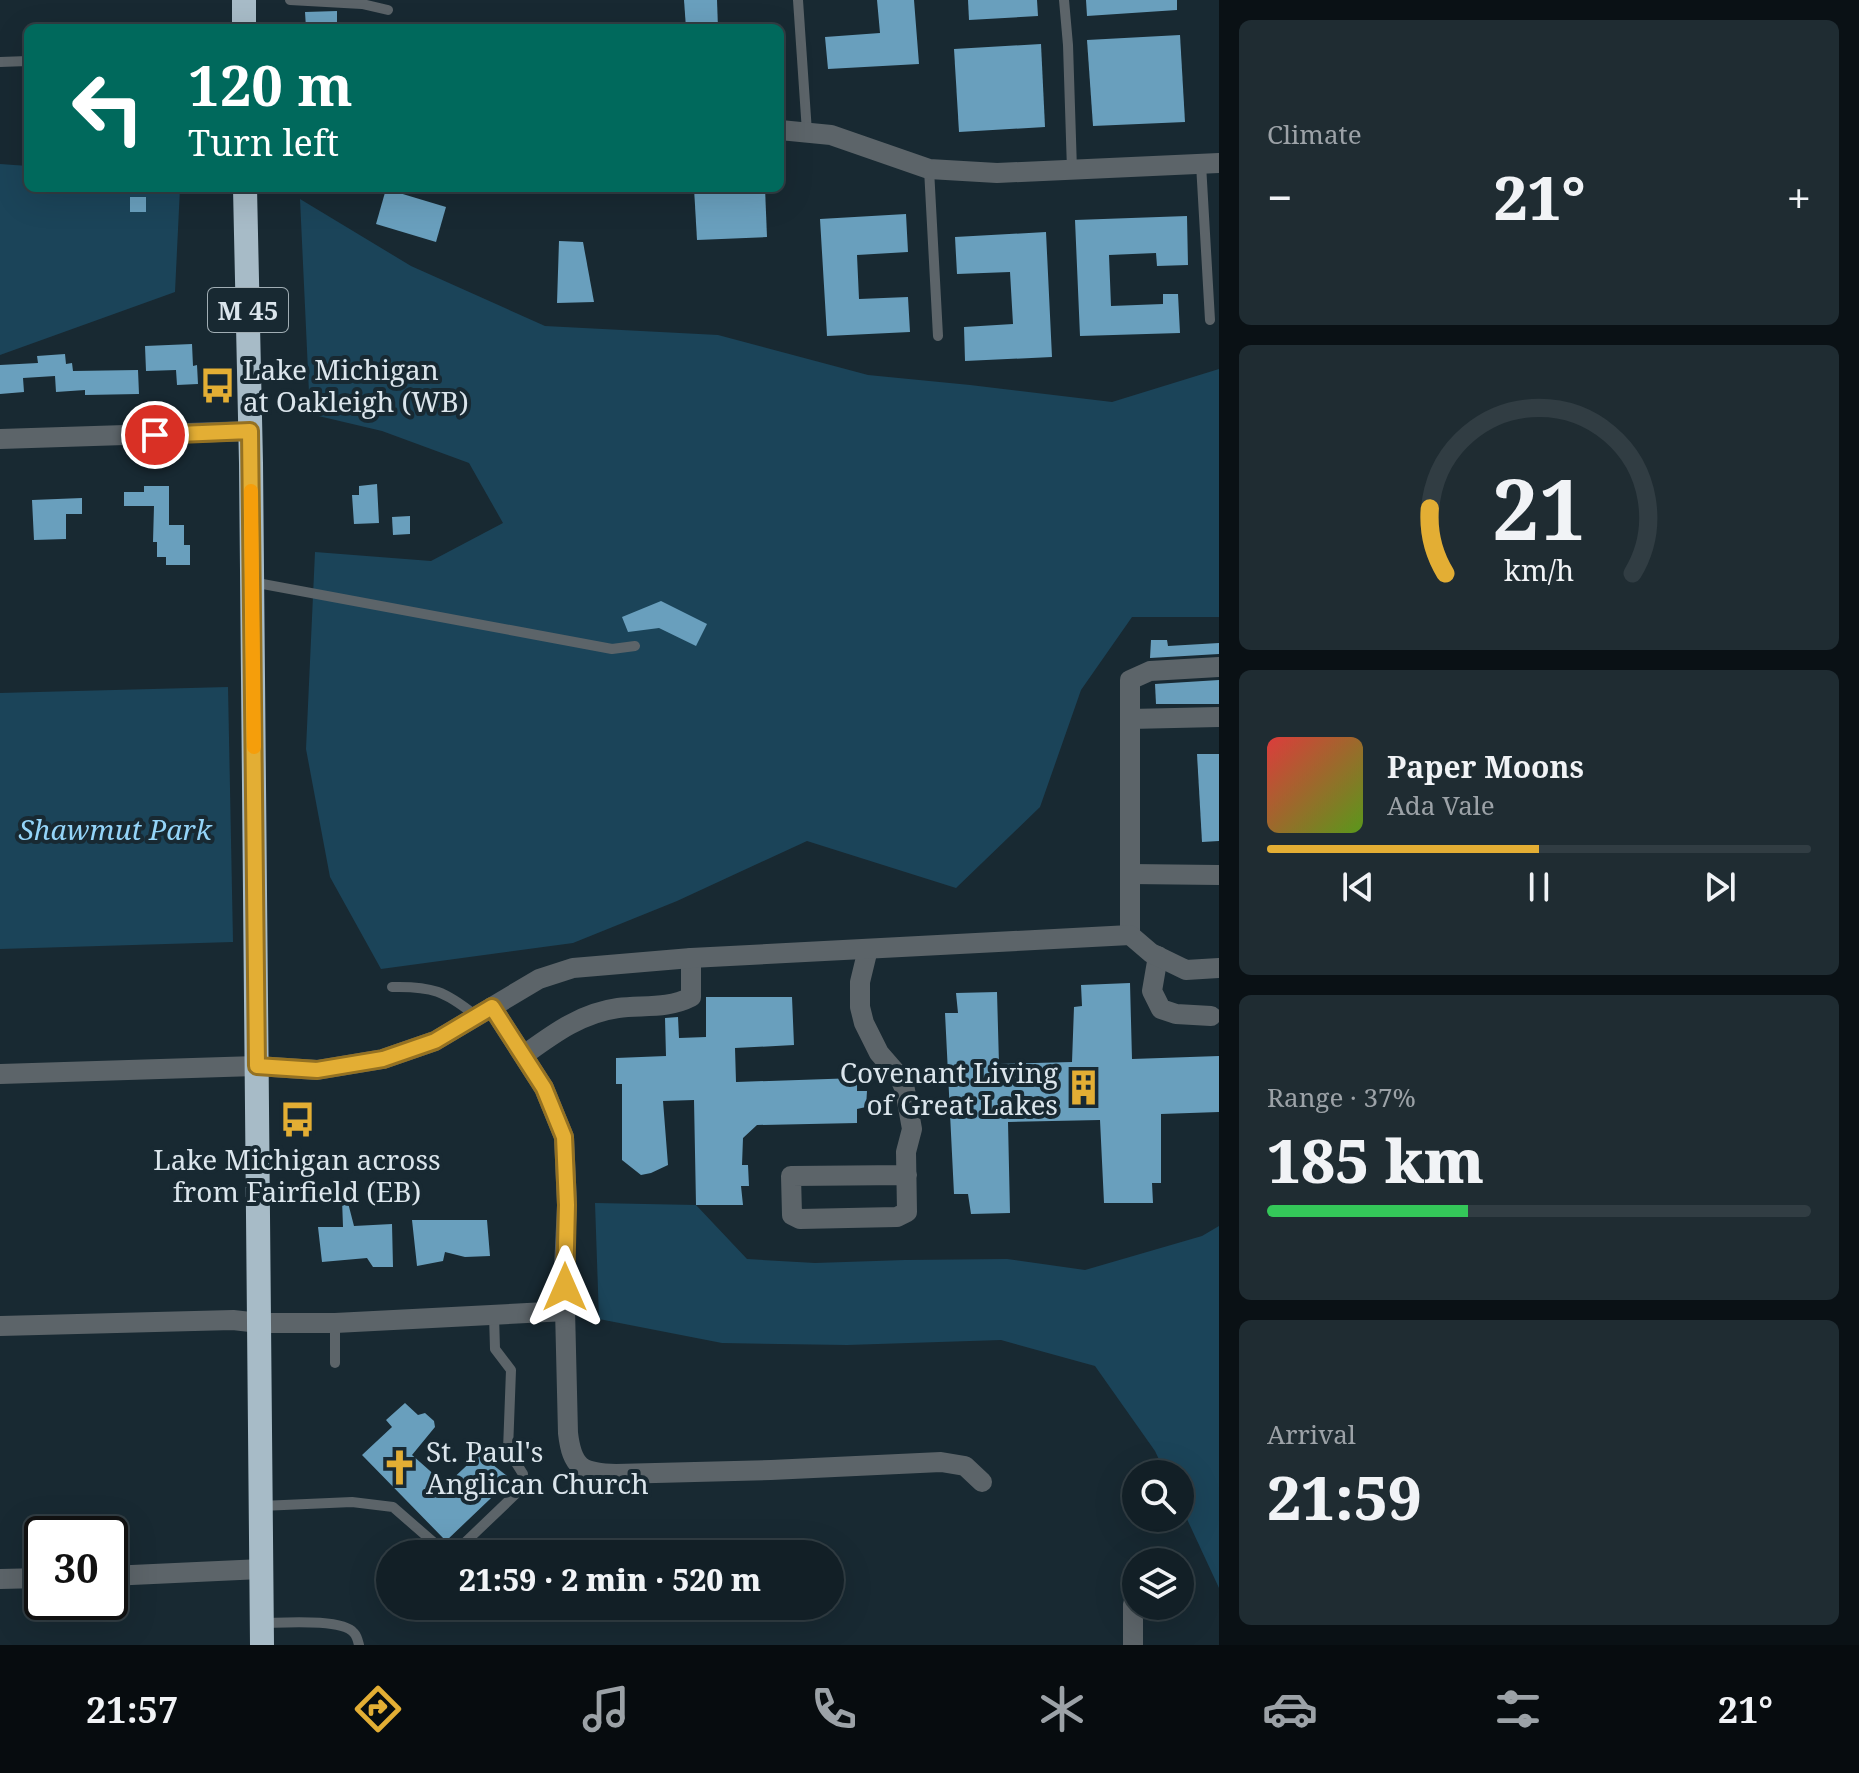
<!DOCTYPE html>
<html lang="en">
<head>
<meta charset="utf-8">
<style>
  :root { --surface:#121f26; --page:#1f2c32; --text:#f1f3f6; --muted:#9ca2a7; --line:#313d43; --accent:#e3ae34 }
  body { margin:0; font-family:"Noto Serif",serif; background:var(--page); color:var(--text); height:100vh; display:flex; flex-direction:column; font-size:30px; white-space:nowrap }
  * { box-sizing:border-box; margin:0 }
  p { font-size:26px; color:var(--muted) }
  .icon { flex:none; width:44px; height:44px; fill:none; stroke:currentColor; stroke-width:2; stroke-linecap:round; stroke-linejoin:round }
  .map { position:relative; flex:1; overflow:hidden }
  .details { display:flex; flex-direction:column; gap:20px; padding:20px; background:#0a1115; width:640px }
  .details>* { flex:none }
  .banner { position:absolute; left:24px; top:24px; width:760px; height:168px; border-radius:12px; box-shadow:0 8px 32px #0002,0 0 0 2px var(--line); background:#00695c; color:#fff; overflow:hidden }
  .tools { position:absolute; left:1122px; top:1460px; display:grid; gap:16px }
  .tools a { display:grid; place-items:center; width:72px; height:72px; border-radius:50%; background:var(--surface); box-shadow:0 8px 32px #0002,0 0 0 2px var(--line); font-size:40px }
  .speed { position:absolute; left:24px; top:1516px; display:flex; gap:16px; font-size:40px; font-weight:700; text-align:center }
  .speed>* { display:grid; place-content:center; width:104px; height:104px; border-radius:50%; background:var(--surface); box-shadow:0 8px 32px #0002,0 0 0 2px var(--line); line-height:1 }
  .speed .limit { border:4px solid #111; border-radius:12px; background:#fff; color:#111 }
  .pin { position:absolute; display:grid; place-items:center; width:68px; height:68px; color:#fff; margin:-34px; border:4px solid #fff; border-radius:50%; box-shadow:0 2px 8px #0007 }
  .me { position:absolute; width:88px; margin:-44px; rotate:0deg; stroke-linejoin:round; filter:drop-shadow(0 0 6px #0008) }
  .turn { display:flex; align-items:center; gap:28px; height:168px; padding:0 32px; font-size:36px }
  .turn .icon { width:104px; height:104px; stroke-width:2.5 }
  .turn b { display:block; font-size:56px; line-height:68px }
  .big { font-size:60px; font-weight:800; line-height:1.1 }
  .details .widget { flex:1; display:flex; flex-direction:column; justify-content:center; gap:12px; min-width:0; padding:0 28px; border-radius:12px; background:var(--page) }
  .details .dial { align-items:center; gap:0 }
  .dial svg { height:208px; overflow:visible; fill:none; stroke:var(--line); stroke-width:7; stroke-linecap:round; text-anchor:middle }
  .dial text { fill:var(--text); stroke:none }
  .song { display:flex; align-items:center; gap:24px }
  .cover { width:96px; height:96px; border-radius:12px; background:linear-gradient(135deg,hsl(0 70% 55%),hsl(90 70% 35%)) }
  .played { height:8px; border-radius:4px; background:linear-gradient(90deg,var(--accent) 50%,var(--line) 50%) }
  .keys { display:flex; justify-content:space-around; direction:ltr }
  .heat { display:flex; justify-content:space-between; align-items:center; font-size:44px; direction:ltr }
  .charge { height:12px; border-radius:6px; background:linear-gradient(90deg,#34c759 37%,var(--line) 0) }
  .trip { position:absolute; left:376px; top:1540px; width:468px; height:80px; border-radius:40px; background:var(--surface); box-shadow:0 8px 32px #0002,0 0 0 2px var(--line); font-weight:800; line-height:80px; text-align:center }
  .dock { display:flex; height:128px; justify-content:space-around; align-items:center; background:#070c0f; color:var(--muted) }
  .dock .icon { width:56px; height:56px }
  .dock .current { color:var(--accent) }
  .dock b { font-size:36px; color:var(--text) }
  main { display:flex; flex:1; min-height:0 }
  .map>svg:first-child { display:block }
</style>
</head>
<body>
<main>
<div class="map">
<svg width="1219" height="1645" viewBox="0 0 1219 1645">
  <rect width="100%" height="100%" fill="#182932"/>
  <g fill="#1b4459">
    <polygon points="0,164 28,166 28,188 180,188 175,292 0,355"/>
    <polygon points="300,199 411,266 545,326 718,335 868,375 970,385 1112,402 1219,369 1219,617 1132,617 1081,690 1040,807 956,888 807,841 677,901 573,943 381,969 330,877 306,749 315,552 431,561 503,523 469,463 382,431 310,414"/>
    <polygon points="228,687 233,942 0,949 0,693"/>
    <polygon points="595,1203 696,1205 747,1259 815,1263 905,1260 1007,1259 1085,1270 1202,1236 1219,1226 1219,1588 1180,1504 1180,1474 1166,1474 1155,1451 1095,1366 1001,1340 847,1345 722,1343 599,1319"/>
  </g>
  <g fill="#699fbd">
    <polygon points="684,0 717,0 718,28 686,28"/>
    <polygon points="877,0 914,0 919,64 828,69 825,37 880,33"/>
    <polygon points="968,0 1037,0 1038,16 969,20"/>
    <polygon points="1086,0 1177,0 1177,10 1087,16"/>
    <polygon points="337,11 337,28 306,28 305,12"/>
    <polygon points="1180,35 1185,122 1093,126 1087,40"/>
    <polygon points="1041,44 1045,127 959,132 954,49"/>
    <polygon points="694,188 765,188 767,237 697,240"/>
    <polygon points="386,189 446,207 436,242 376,224"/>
    <rect x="130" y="197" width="16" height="15"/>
    <polygon points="906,214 908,252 857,255 859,299 908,297 910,332 827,336 820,219"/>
    <polygon points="1187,216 1188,265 1157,266 1156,253 1109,255 1111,306 1163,304 1163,294 1178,294 1180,333 1080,336 1075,220"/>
    <polygon points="1046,232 1052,357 965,361 964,327 1013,324 1010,272 957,274 955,237"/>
    <polygon points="559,241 583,242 594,302 557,303"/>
    <polygon points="192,344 193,366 197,365 198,384 177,385 176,370 146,371 145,346"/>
    <polygon points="65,354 66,364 72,363 73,371 138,370 139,394 85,395 85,390 56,392 55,376 23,378 24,392 0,394 0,365 38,363 37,356"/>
    <polygon points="377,484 379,523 354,524 352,495 359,495 359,486"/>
    <polygon points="144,486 169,486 169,525 184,525 184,545 190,545 190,565 166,565 166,557 157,557 157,542 153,542 154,506 124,506 124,492 144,492"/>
    <polygon points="82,498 82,514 66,514 66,539 34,540 32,500"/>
    <polygon points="410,516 410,534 393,535 392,517"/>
    <polygon points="661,601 707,624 696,646 659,628 628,632 622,617"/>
    <polygon points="1151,640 1167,640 1168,646 1219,643 1219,654 1150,658"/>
    <polygon points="1219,680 1219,704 1156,704 1155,684"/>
    <polygon points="1197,754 1219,754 1219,841 1202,842"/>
    <polygon points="1130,983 1132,1059 1219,1056 1219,1112 1161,1114 1161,1183 1152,1183 1153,1203 1104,1203 1100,1120 1008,1122 1010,1213 971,1214 968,1194 954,1194 945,1013 958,1013 956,993 997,992 999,1064 1072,1062 1074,1007 1082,1006 1081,985"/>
    <polygon points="706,997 792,997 794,1045 735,1048 736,1082 857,1078 857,1091 867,1091 866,1107 857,1109 857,1123 757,1125 743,1138 742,1165 748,1165 749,1186 741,1186 743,1205 696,1205 694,1100 663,1101 668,1165 651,1173 641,1175 622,1160 622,1084 616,1084 616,1058 666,1056 665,1018 678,1017 679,1038 706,1037"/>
    <polygon points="342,1199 347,1199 354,1226 392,1224 393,1267 373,1267 367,1258 322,1262 318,1227 343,1227"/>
    <polygon points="412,1220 487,1220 490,1256 465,1257 445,1252 443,1261 417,1266"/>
    <polygon points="405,1403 418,1415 425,1413 434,1421 435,1427 412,1455 446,1485 479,1454 511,1479 446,1541 362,1455 392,1427 386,1420"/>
  </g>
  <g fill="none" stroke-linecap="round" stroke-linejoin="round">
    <g stroke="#5c6469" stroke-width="10">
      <polyline points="290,0 362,4 388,10"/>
      <polyline points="798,0 807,132"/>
      <polyline points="1064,0 1068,45 1072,170"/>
      <polyline points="0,62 28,61"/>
      <polyline points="1201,164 1210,320"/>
      <polyline points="929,169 938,336"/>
      <polyline points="252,582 612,649 635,646"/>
      <path d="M392,987C432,986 445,991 476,1016"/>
      <polyline points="335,1323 335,1363"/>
      <polyline points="261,1506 352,1502 393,1507 447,1554"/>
      <polyline points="453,1554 522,1488 523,1474 508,1450 511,1370 495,1349 494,1315"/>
      <path d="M262,1623C281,1623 342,1618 354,1633C357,1636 358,1641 359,1645"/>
    </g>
    <g stroke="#5c6469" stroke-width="20">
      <polyline points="780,130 831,135 929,169 997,173 1219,163"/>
      <polyline points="0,439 250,431"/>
      <polyline points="1130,719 1219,717"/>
      <polyline points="1130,874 1219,875"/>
      <polyline points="1130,935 1130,680 1150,671 1219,667"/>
      <polyline points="868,949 860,982 860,1007 864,1023 879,1053 899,1076 905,1090 912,1129 906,1152 907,1212 897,1217 800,1219 792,1215 791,1176 907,1175"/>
      <polyline points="1158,956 1152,991 1161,1009 1176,1014 1211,1016"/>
      <path d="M492,1007L544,1088L564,1137L567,1205L564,1268L568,1433C572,1468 582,1473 616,1474L771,1470L941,1462L965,1466L982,1482"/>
      <path d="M524,1055C553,1034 581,1013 618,1008C643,1005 668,1009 691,997V958"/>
      <polyline points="0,1074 257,1066 317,1070 383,1059 435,1041 539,979 573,968 691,958 1130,935 1151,953 1186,970 1219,968"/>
      <polyline points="0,1326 233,1320 259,1323 335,1323 566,1311"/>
      <polyline points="110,1576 262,1569"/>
      <polyline points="0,1579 42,1578"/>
      <polyline points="1133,1604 1133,1645"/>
    </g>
    <g stroke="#a7bbc7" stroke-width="24">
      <polyline points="244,0 244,28"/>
      <polyline points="245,188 251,463 262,1645"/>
    </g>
  </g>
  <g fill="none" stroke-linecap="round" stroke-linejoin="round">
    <defs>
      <polyline id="route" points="155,435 250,431 257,1066 317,1070 383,1059 435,1041 492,1007 544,1088 564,1137 567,1205 565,1287"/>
    </defs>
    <use href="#route" stroke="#947122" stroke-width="20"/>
    <use href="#route" stroke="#e3ae34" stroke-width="14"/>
    <polyline stroke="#f59e0b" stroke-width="14" points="251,491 254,747"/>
  </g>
  <defs>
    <symbol id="bus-bare" viewBox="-9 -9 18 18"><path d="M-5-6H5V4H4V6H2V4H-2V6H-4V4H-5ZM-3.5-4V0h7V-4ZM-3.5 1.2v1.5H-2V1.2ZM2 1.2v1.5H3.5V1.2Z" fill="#e3ae34" stroke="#182932" stroke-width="2.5" paint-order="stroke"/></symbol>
    <symbol id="building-bare" viewBox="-9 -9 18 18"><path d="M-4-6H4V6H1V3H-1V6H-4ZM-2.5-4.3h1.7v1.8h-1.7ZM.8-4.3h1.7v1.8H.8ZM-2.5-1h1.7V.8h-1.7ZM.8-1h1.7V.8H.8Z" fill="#e3ae34" stroke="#182932" stroke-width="2.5" paint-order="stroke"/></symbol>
    <symbol id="church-bare" viewBox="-9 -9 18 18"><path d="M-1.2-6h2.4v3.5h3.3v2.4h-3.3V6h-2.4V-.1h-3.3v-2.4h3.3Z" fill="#e3ae34" stroke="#182932" stroke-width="2.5" paint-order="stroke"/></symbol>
  </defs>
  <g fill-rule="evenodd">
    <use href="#bus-bare" x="192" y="360" width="51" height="51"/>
    <use href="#building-bare" x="1058" y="1062" width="51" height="51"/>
    <use href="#bus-bare" x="272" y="1094" width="51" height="51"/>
    <use href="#church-bare" x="374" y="1442" width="51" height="51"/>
  </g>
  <g text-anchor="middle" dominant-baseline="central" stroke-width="8" stroke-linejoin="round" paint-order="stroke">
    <rect fill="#182932" stroke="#a0adb4" stroke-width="2" x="208" y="288" width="80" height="44" rx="6"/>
    <g font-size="26" font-weight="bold" fill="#dbe5ec">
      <text x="248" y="310">M 45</text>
    </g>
    <g font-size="28" fill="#dbe5ec" stroke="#182932" text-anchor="start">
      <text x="243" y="369">Lake Michigan<tspan x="243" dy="32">at Oakleigh (WB)</tspan></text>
      <text x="1058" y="1072" text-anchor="end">Covenant Living<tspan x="1058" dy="32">of Great Lakes</tspan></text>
      <text x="297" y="1159" text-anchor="middle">Lake Michigan across<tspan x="297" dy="32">from Fairfield (EB)</tspan></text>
      <text x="426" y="1451">St. Paul's<tspan x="426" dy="32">Anglican Church</tspan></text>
    </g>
    <g font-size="28" font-style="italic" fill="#94d4f8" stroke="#182932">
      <text x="115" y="829">Shawmut Park</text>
    </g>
  </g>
</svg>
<div class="tools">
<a><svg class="icon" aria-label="search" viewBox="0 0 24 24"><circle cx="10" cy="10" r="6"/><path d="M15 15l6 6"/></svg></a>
<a><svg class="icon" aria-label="layers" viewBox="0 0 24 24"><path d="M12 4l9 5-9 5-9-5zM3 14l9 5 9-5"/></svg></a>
</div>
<div class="speed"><div class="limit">30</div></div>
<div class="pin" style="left:155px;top:435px;background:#d93025"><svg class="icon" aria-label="arrive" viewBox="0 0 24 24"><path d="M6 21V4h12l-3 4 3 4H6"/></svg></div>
<svg class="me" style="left:565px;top:1287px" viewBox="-20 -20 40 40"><path d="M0-17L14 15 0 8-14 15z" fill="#e3ae34" stroke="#fff" stroke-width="4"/></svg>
<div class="trip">21:59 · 2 min · 520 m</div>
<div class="banner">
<div class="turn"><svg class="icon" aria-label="left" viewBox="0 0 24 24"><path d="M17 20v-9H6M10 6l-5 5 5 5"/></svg><div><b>120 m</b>Turn left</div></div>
</div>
</div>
<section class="details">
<div class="widget"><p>Climate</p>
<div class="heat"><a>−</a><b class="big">21°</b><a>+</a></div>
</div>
<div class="widget dial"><svg viewBox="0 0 100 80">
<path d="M14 69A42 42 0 1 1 86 69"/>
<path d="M14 69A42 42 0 0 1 8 44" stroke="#e3ae34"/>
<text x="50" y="56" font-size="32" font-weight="700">21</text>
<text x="50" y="72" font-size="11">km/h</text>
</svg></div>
<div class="widget">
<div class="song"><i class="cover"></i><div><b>Paper Moons</b><p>Ada Vale</p></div></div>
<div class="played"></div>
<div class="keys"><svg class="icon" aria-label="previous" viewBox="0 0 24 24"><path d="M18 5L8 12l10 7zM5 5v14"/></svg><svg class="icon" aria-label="pause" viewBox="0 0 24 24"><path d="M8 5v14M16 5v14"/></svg><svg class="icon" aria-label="next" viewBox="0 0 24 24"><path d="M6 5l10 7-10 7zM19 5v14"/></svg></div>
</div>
<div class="widget"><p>Range · 37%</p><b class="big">185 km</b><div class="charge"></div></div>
<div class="widget"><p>Arrival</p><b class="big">21:59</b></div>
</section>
</main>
<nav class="dock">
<b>21:57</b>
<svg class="icon current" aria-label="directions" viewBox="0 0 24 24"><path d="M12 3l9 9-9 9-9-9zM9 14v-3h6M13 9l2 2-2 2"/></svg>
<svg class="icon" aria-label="music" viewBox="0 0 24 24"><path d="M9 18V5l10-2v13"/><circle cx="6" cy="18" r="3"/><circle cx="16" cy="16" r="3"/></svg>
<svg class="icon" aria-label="phone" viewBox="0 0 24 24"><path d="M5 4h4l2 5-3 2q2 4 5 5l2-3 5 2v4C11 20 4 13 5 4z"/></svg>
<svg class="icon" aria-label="climate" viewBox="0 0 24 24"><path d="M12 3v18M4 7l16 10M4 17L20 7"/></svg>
<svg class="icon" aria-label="car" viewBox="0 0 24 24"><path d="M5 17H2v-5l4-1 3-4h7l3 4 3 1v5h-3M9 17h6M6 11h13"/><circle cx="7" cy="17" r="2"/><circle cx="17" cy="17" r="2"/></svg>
<svg class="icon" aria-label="filters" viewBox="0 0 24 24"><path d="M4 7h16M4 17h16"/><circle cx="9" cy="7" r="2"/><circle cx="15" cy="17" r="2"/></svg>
<b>21°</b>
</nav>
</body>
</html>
